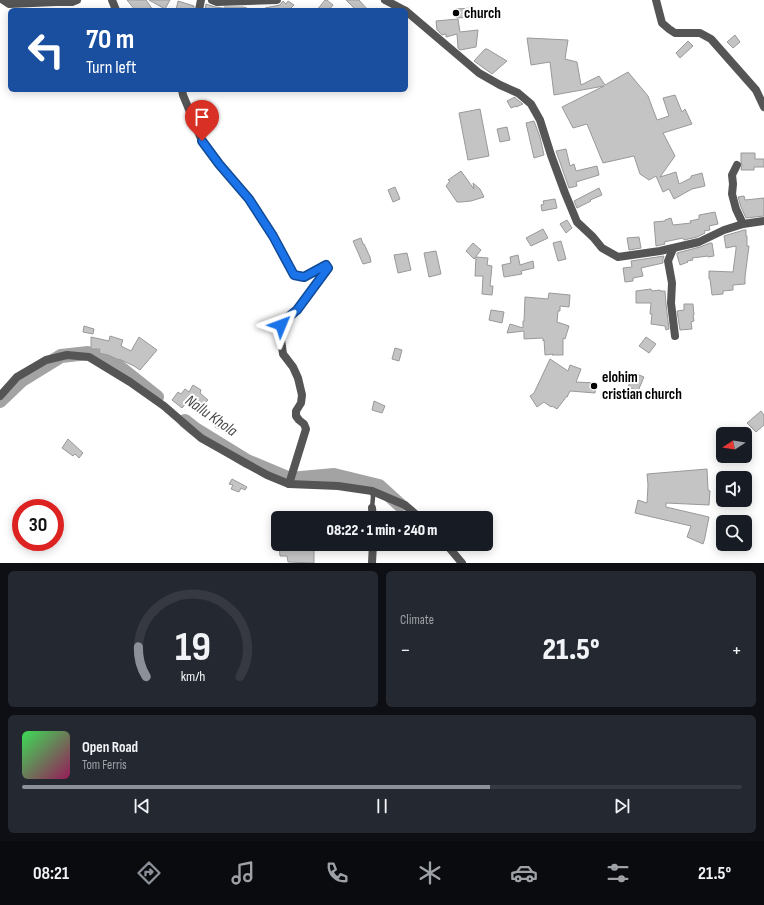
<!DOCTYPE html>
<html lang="en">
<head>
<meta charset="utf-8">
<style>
  :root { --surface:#171b24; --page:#242831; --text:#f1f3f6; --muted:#9ea1a6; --line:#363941; --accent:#8c9099 }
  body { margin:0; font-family:"Sofia Sans Condensed",sans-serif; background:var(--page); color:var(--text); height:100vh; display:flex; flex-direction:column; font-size:15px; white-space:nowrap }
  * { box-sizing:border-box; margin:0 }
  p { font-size:13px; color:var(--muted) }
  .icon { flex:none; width:22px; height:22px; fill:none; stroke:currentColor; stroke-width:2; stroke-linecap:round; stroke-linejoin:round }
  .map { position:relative; height:563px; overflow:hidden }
  .drawer { display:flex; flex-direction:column; gap:8px; padding:8px; background:#0d0f14; flex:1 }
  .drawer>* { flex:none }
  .banner { position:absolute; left:8px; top:8px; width:400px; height:84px; border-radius:6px; box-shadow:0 2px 10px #0003; background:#1a4fa0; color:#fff; overflow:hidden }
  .needle { width:26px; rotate:258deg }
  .controls { position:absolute; left:716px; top:427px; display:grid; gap:8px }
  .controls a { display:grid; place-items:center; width:36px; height:36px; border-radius:6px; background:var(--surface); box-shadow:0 2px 10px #0003; font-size:20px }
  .speed { position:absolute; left:12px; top:499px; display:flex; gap:8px; font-size:20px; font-weight:700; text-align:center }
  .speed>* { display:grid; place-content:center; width:52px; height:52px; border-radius:50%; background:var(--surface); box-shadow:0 2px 10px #0003; line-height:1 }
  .speed .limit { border:6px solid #d22; background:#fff; color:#111 }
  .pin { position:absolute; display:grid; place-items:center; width:34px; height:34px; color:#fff; margin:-41px -17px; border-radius:50% 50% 50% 0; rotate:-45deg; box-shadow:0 0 4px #0007 }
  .pin .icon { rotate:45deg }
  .me { position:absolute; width:44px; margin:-22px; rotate:46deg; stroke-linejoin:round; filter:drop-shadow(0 0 3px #0008) }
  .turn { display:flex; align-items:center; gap:14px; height:84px; padding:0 12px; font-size:18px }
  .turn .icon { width:52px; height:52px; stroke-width:2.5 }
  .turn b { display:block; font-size:28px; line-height:34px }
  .big { font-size:30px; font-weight:800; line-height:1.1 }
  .drawer .card { flex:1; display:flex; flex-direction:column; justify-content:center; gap:6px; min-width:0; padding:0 14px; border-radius:6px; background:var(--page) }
  .drawer .dial { align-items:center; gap:0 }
  .dial svg { height:104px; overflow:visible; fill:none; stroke:var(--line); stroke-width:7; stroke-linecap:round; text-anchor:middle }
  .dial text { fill:var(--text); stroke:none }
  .song { display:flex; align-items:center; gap:12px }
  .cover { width:48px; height:48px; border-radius:6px; background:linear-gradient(135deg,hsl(130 70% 55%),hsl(330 70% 35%)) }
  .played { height:4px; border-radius:2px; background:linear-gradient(90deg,var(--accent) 65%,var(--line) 65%) }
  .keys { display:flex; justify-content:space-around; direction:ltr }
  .heat { display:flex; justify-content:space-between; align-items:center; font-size:22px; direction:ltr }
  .drawer .tiles { flex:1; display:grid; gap:8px; grid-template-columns:1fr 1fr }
  .card:last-child { grid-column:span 2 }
  .trip { position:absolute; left:271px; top:511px; width:222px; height:40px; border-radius:6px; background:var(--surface); box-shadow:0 2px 10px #0003; font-weight:800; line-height:40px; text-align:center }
  .tab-bar { display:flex; height:64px; justify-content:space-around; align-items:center; background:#090b0e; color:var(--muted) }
  .tab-bar .icon { width:28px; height:28px }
  .tab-bar .active { color:var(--accent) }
  .tab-bar b { font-size:18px; color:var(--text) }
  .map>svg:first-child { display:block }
</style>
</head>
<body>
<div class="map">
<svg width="764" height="563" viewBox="0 0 764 563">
  <rect width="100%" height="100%" fill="#fff"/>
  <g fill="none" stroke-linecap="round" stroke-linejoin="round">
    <g stroke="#a3a3a3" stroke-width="14">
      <polyline points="0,401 22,380 61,356 88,353 113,362 157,397"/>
      <polyline points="185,421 195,429 247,461 290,479 334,475 379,486 400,505"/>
    </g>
  </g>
  <g fill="#c4c4c4" stroke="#999">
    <polygon points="127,0 146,0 153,10 135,10"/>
    <polygon points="149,0 170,0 165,9"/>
    <polygon points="325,0 327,0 333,5 329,10 317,10"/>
    <polygon points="346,0 359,0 368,10 356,10"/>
    <polygon points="178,1 194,6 194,10 176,10"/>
    <polygon points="283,1 286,4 288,1 294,5 291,8 295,10 265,10 265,8 280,5"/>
    <polygon points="206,4 215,7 223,8 222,10 205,10"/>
    <polygon points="224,7 243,7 247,8 247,10 224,10"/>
    <polygon points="473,8 474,17 457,18 456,9"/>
    <polygon points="458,19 460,32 478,30 476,47 460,50 458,48 457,34 446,37 446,34 442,35 439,32 439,31 437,30 436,21"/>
    <polygon points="735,35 740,42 733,48 727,42"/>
    <polygon points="527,38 568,40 565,59 577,62 581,85 599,76 605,85 628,72 648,96 657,120 669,116 663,98 675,95 682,112 685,109 692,124 663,133 675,156 660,177 676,172 679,184 691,178 691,176 702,173 705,186 692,189 674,199 669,189 663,192 656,176 649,180 640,174 634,156 603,163 587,124 573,128 562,107 604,86 554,95 550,62 531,65"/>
    <polygon points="688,41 693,46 680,58 676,53"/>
    <polygon points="485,49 487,49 507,61 492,74 474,61"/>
    <polygon points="515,97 515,98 523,104 516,107 516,106 511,108 507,101"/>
    <polygon points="480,109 489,156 468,160 459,113"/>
    <polygon points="534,121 540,137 544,155 534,158 526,123"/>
    <polygon points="507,127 510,140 500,142 497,129"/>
    <polygon points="566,149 570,166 574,164 576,171 597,166 599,175 576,182 577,186 569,188 556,151"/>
    <polygon points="741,153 755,153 755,159 764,159 764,167 754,167 754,170 741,170 742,165 741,162"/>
    <polygon points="461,171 474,189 473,183 480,189 484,197 471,201 461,202 457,202 446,186 450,181 448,180"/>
    <polygon points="395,187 400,199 393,202 388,190"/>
    <polygon points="599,188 602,195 590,200 591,201 577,208 574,201"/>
    <polygon points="744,196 745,200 764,198 764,216 746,218 741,207 738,197"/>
    <polygon points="555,199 557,208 542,211 541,205 544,204 543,201"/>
    <polygon points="715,212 718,224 709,226 710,230 704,231 705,233 697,237 684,240 683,238 664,242 665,244 656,246 654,222 665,221 665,220 671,218 673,225 691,223 690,221 699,219 699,215"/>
    <polygon points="567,220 572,228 566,233 560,224"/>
    <polygon points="543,229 548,238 531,246 526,238"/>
    <polygon points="744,230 746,230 746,236 747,236 747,246 749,246 745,277 745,284 733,285 733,290 723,291 723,294 712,295 710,279 709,279 709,271 733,272 736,249 736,246 726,248 724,236"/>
    <polygon points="639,237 641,248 629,250 627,238"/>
    <polygon points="361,238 363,244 364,244 370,257 371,262 363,264 353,241"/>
    <polygon points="561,241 566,259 558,261 553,243"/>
    <polygon points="473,243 481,250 474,259 466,251"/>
    <polygon points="710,243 712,243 714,256 708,257 708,256 692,258 693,260 687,261 688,262 680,265 677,255 677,253 700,247"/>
    <polygon points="436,251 441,274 429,277 424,253"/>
    <polygon points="407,253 411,270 398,273 394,255"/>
    <polygon points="518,255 520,265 533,261 534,268 521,271 522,274 504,277 502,265 511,263 510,257"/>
    <polygon points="664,256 663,259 663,263 641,268 643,276 633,278 633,281 625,282 623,268 632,267 631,261"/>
    <polygon points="476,257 488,258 487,265 492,266 490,286 493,286 492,295 482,294 483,276 475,276"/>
    <polygon points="651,289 652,291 660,290 660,291 665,291 666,304 669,329 666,330 665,326 651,324 652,314 650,314 651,303 636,303 636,291"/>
    <polygon points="549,293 570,295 569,307 560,306 560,311 558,311 557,322 569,326 565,339 563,338 563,355 552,355 553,354 545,355 544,340 543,341 543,338 524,339 524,331 507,333 510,324 523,328 523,321 524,321 525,297 548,299"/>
    <polygon points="684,304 693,304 694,315 693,315 694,321 691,322 692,329 680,330 677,311 684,310"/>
    <polygon points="491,310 504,312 502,323 489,320"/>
    <polygon points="84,326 94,329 93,334 83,332"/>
    <polygon points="110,336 123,340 121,346 131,351 139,337 157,350 140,370 134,366 119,359 119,360 108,355 99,353 100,349 91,349 91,337 109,341"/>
    <polygon points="646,337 656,344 649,353 639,346"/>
    <polygon points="395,348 402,350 399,361 392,359"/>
    <polygon points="550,359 568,371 570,365 581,369 576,382 596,383 595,393 570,391 567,397 567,396 557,409 552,406 551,407 544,402 537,407 530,396 534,393"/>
    <polygon points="634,373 644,377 638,391 628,387"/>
    <polygon points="193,385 201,390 200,393 208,400 200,408 190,399 182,408 172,400 178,392 181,394 185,389 189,392"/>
    <polygon points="374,401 385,406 382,413 372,410"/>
    <polygon points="761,411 764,415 764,425 756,432 747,423"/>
    <polygon points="217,422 227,426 225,431 215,427"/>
    <polygon points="68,439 83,453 79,458 75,454 73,456 62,448"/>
    <polygon points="707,469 708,490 710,491 709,505 666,503 666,507 709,517 705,537 705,538 703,544 687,537 691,526 635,513 638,500 647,503 648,485 647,474"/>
    <polygon points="232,479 247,487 245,490 241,488 239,492 231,489 233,485 229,484"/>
    <polygon points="298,544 298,546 314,546 314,563 288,562 287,556 280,556 279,545"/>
  </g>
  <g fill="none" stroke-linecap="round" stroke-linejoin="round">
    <polyline stroke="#555" stroke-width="4.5" points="372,491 373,497 372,508"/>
    <g stroke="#555" stroke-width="8">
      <polyline points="3,0 9,4 56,2 56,0"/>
      <polyline points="112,0 116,10"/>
      <polyline points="212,0 217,2 277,0"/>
      <polyline points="385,0 404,10"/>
      <polyline points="656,0 662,23 669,29 675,33 700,33 711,39 756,90 764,107"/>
      <polyline points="56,2 72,2 77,0"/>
      <polyline points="199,10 201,0"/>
      <polyline points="406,11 479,73 500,85 518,93 531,104 540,120 551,155 565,193 577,222 593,237 602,248 618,257 660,251 699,242 724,230 743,224 764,221"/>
      <polyline points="182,90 183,95 202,141 219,164 249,199 273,236 294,275 304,277 326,265 328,268 297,310 285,320 281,325 280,332 283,354 293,367 298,378 302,395 301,403 296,411 296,416 299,420 304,424 306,429 289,484"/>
      <polyline points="737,165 732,175 733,184 732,194 736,209 743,224"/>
      <polyline points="673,249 668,261 672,283 671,303 675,336"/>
      <polyline points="0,396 17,377 46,360 67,355 89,357 130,382 164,406 201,438 267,475 289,484 338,486 372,491 405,505 420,518"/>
      <polyline points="372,508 373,518"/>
      <polyline points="446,544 462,563"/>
      <polyline points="372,563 373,544"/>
    </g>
  </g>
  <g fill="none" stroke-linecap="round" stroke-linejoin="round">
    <defs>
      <polyline id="route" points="202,141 219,164 249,199 273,236 294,275 304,277 326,265 328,268 297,310 285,320 281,325"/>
    </defs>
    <use href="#route" stroke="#114b97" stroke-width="10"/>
    <use href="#route" stroke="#1a73e8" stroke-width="7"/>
  </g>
  <g fill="#000" stroke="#fff" stroke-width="1.5">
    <circle cx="456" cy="13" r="4"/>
    <circle cx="594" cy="386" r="4"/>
  </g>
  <g text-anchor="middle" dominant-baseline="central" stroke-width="4" stroke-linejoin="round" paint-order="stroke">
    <g font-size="15" font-weight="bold" fill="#000" stroke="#fff" text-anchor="start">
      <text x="464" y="13">church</text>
      <text x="602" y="377">elohim<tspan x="602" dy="17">cristian church</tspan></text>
    </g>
    <g font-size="16" font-style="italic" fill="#444" stroke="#fff">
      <text transform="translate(211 416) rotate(35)">Nallu Khola</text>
    </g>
  </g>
</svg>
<div class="controls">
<a><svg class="needle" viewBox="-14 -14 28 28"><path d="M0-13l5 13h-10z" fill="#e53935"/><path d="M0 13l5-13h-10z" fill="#9ea1a6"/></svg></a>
<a><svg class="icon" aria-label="sound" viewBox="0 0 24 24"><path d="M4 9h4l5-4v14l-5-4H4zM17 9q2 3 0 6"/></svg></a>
<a><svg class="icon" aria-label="search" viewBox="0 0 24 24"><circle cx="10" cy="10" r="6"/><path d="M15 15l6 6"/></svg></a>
</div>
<div class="speed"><div class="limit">30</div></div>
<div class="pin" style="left:202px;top:141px;background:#d93025"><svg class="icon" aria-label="arrive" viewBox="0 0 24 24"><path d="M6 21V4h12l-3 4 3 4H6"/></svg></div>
<svg class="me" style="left:281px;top:325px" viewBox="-20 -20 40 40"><path d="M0-17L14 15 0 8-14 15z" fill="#1a73e8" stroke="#fff" stroke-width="4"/></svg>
<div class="trip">08:22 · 1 min · 240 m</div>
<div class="banner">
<div class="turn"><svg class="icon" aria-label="left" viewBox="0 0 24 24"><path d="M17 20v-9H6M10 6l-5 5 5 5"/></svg><div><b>70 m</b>Turn left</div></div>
</div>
</div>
<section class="drawer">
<div class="tiles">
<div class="card dial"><svg viewBox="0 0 100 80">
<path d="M14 69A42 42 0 1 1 86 69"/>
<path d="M14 69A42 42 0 0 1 8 46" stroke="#8c9099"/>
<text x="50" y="56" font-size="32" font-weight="700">19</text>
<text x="50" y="72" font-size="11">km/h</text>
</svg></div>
<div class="card"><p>Climate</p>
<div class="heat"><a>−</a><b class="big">21.5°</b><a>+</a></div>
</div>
<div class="card">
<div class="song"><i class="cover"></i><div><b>Open Road</b><p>Tom Ferris</p></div></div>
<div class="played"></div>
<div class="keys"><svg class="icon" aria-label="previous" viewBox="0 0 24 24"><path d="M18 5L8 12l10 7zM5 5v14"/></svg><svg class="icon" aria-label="pause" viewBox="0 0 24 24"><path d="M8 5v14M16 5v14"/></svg><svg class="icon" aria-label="next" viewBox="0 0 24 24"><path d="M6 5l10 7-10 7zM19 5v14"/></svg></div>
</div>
</div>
</section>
<nav class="tab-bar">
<b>08:21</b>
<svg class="icon active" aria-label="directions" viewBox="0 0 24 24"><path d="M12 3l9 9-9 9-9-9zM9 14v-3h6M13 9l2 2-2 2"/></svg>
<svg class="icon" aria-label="music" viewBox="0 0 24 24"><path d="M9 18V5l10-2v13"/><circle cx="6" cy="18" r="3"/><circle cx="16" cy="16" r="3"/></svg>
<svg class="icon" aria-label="phone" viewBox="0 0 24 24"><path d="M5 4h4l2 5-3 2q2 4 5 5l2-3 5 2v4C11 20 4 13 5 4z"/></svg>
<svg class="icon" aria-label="climate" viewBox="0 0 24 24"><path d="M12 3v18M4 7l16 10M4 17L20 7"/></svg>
<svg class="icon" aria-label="car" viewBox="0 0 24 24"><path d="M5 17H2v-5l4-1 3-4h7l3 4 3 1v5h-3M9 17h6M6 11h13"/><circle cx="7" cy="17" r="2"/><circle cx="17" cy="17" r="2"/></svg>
<svg class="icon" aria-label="filters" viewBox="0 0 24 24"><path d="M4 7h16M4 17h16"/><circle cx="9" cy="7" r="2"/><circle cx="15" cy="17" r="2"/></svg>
<b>21.5°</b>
</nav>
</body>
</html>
